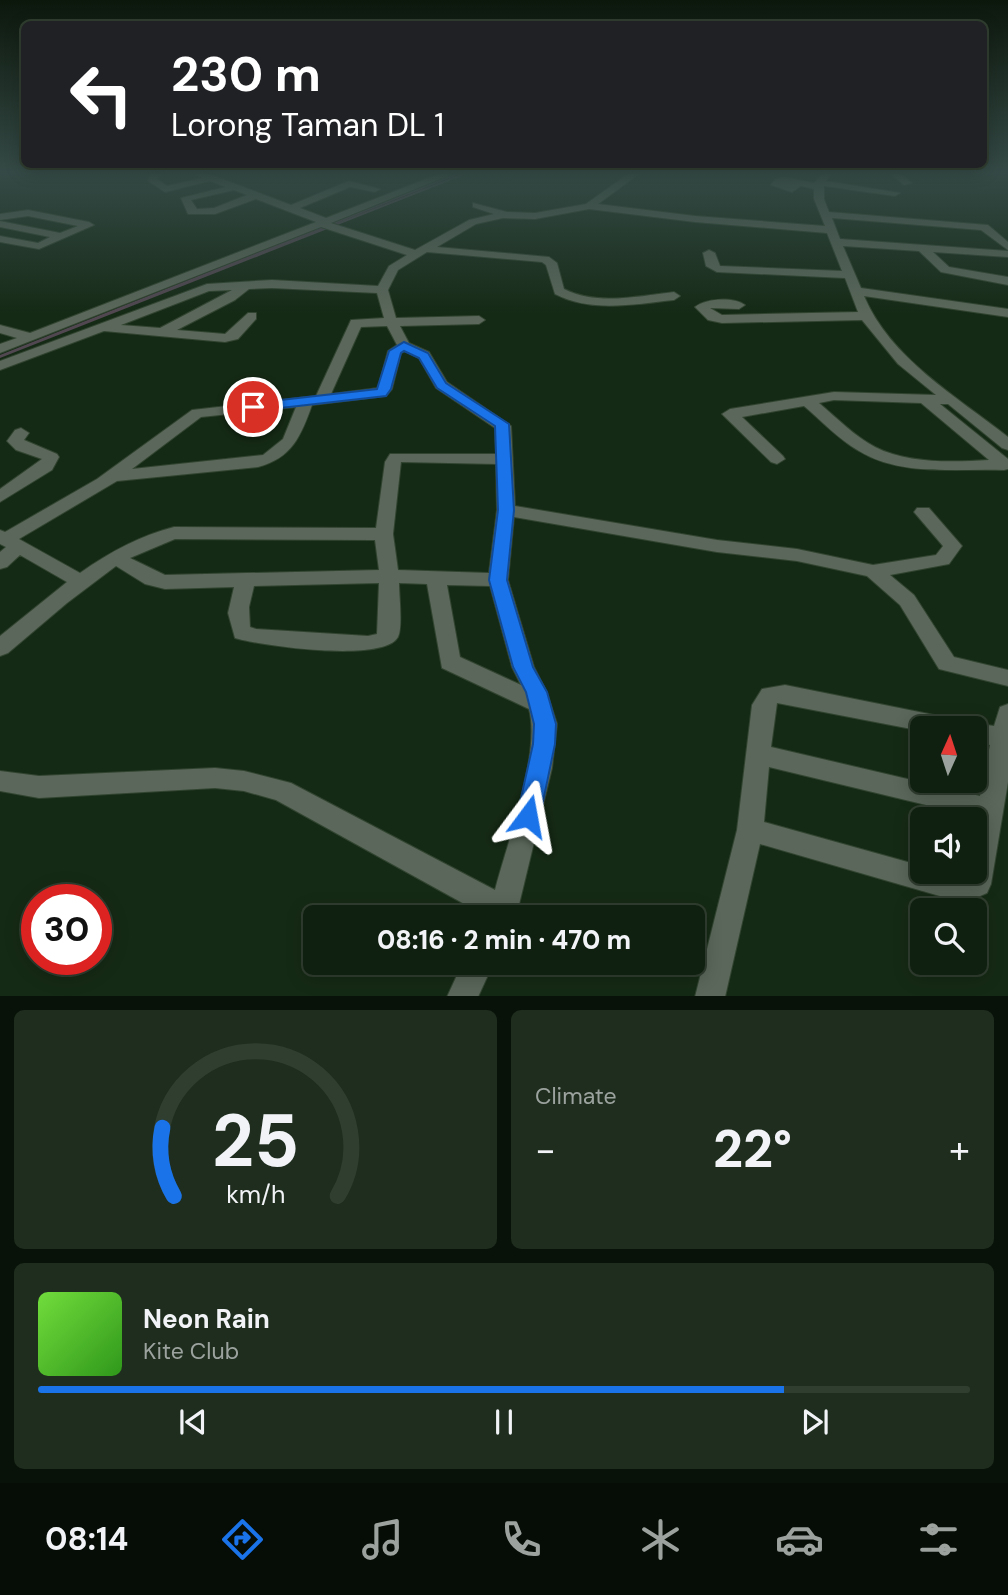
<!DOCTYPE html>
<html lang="en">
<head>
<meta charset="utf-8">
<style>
  :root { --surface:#102010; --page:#1e2d1e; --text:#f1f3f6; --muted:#9ca39f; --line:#303e30; --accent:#1a73e8 }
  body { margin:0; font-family:"DM Sans",sans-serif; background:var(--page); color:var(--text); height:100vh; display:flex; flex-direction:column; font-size:26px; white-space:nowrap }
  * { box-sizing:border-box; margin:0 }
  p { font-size:23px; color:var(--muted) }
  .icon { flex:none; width:38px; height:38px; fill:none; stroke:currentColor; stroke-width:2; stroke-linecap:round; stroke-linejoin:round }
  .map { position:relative; height:996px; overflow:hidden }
  .details { display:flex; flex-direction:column; gap:14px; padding:14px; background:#091209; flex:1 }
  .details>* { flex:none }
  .guide { position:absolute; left:21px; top:21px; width:966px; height:147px; border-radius:10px; box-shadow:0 4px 18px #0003,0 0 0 2px var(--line); background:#202124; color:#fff; overflow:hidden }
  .needle { width:46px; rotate:3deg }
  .fabs { position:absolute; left:910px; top:716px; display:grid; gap:14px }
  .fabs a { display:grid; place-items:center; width:77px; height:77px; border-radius:10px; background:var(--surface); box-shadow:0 4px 18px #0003,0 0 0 2px var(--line); font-size:35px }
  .speed { position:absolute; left:21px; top:884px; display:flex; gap:14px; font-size:35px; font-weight:700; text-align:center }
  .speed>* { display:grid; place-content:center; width:91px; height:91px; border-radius:50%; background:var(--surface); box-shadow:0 4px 18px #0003,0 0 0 2px var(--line); line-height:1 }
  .speed .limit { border:10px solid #d22; background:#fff; color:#111 }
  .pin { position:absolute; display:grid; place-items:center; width:60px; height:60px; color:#fff; margin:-30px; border:4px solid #fff; border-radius:50%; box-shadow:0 2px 7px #0007 }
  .me { position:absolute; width:77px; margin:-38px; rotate:13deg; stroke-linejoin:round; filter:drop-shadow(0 0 5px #0008) }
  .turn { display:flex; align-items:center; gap:24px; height:147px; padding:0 35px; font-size:32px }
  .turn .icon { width:91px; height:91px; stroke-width:2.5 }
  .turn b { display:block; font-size:49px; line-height:60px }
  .big { font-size:52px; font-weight:800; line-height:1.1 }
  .details .tile { flex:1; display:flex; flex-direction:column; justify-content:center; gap:10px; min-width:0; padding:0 24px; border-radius:10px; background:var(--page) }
  .details .dial { align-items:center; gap:0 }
  .dial svg { height:182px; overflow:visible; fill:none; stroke:var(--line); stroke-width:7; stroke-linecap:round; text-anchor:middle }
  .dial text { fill:var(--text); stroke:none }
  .song { display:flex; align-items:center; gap:21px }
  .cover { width:84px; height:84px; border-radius:10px; background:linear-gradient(135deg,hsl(100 70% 55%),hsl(110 70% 35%)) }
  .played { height:7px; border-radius:4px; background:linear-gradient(90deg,var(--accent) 80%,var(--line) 80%) }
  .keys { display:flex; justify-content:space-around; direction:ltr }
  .heat { display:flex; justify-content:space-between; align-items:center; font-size:38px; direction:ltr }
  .details .tiles { flex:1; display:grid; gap:14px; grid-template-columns:1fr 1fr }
  .tile:last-child { grid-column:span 2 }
  .trip { position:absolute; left:303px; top:905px; width:402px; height:70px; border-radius:10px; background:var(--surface); box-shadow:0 4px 18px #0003,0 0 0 2px var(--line); font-weight:800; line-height:70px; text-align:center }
  .dock { display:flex; height:112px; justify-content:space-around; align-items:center; background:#060d06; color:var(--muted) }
  .dock .icon { width:49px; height:49px }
  .dock .current { color:var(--accent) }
  .dock b { font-size:32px; color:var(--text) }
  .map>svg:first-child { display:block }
</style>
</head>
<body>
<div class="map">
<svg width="1008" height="997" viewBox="0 0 1008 997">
  <rect width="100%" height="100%" fill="#152a15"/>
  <polygon fill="#160217" stroke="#514751" stroke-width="2" points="457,174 464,174 0,357 0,356"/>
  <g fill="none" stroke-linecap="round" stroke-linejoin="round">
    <defs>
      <g id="minor">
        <path d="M151,174H161L157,179L167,186L202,178L196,174H209L291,205L349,181L380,189L375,192L350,187L300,208L326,218L439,174H452L331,223L415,250L469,220L494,214L473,207V203L507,212L535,213L586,204L628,174H639L598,204L695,216L825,226L814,199V189L801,186L792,192L771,185L775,179L784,177L814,183L822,174H831L826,181L900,193L895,196L824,186V199L829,212L988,225L1008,242V250L981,230L832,218L840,239L1008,251V257L933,252L949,267L1008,277V285L941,272L919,251L843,246L861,288L1008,309V317L864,296C890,358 956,396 1008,437V450L1002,448L948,404H940L1008,459V469L1004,470C957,468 901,477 859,451C838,439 822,421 804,406L742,417L783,456L785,459L777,464L771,462L725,417L722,414L730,409L834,392L936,395L898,364L862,320L722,323L708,320L695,307C706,298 734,297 745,305L739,309L710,308L722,315L858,312L845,278L717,272L706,266L703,253L709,250L715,253L720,266L842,271L827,233L695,222L589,209L535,219L503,218L476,224L437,247L549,257L557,263L564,289C597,306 639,296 674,292L680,296L674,300C635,304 591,313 555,294L546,265L542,262L427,252L398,270L388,290L396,318L479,316L485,320L479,324L400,326L409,343L429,352L447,382L511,426L515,506L717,540L797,549L873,565L936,555L943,546L914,512L917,508H929L962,546L949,564L890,575L914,595L954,657L1008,670V686L939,669L900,605L867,576L797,561L717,552L514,517L508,580L534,667L547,693L557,724L552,768L516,917H488L276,800L244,791L215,788L39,798L0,791V771L39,776L215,768L244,771L291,783L495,890C507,843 541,754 529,709L442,668L427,584L399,583C399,595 403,627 398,637C384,663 261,646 235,638L228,613L234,587L165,589L145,584L116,566L67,603L8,653L0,656V636L67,582L20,555L7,567L0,569V552L6,547L0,544V530L5,532L97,479L192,410L316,396L351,320L384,318L377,293L272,288L249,289L235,300L177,330L225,334L248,313H256V319L238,339L225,342L104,331L0,370V361L207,284L272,280L378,286L389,266L407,255L321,227L0,353V344L17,338L0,333V325L30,333L316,222L256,199L215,214H188L181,198L226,187L210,181L165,192L148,181ZM234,190L247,195L214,208L197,209L191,200ZM232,290L160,328L121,325L209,291ZM387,326L397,345L388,351L378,388L331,394L361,327ZM405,351L419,358L436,388L495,428L496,454H390L385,462L376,528L174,527C139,536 110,552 80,573L19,539L117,481L258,467C292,458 301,436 312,405L386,396L392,389L401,353ZM834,400L921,403L989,460C953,462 908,464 875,447C854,436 837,418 819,403ZM296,407L283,439L263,455L132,469L201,417ZM401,462L496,464L497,510L489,573L398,570L393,534ZM175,539L375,540L379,570L165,575L130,558ZM379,583L377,634L368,636L256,629L250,627L249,607L254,586ZM447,585L490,586L512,667L521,685L460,657Z"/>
        <polygon points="891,174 901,174 912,183 904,185"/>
        <polygon points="28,210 89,222 94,225 39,249 0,242 0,236 38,243 50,237 0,227 0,221 60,233 78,226 28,216 0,220 0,214"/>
        <polygon points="21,428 29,433 24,440 57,454 59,457 52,470 0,502 0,489 42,459 16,450 7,441 15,430"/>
        <path d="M785,685L954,719L962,721L966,728L975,723L994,726L1000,707L1008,704V782L991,884L987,893L964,903L760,844L725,997H695L737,830L752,705L762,689ZM777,703L922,731V728H975V741L990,745L980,796L771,747ZM769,767L976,817L975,872H966L963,877L941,872H922V866L764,822Z"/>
        <polygon points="463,962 494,962 478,997 447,997"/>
      </g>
    </defs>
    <use href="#minor" stroke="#314430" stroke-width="2"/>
    <use href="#minor" fill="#5a675a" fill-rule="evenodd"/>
  </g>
  <linearGradient id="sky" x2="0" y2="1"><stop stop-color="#0c170c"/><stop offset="0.55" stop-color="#354a46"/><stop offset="1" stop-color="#354a46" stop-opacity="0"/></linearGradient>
  <rect width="1008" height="314" fill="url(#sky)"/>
  <polygon fill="#1a73e8" stroke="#114b97" stroke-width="2" points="404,342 428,353 446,383 509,424 514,510 507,580 533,667 547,692 556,724 555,744 540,816 537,823 528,826 520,823 517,816 533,744 534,724 526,692 513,667 489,580 498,510 495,426 437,388 419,358 404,351 401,353 391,389 386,396 253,411 246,407 253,403 377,389 389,351"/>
</svg>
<div class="fabs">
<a><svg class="needle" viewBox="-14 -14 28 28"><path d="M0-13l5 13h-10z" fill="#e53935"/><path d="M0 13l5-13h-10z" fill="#9ca39f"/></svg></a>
<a><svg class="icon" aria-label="sound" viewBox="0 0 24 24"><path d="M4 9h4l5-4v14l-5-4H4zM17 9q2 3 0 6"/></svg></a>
<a><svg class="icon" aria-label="search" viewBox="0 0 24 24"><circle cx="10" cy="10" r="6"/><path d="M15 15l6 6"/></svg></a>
</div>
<div class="speed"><div class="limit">30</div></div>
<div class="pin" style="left:253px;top:407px;background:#d93025"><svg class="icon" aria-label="arrive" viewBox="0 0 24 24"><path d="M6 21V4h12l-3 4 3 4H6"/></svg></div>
<svg class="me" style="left:528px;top:816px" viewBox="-20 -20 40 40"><path d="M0-17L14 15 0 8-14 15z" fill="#1a73e8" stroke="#fff" stroke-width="4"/></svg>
<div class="trip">08:16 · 2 min · 470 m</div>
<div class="guide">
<div class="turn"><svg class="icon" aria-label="left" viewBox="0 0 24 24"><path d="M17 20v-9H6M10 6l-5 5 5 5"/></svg><div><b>230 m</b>Lorong Taman DL 1</div></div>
</div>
</div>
<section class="details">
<div class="tiles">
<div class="tile dial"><svg viewBox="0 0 100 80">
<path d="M14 69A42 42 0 1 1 86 69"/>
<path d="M14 69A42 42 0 0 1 9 39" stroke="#1a73e8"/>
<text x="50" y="56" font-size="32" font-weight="700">25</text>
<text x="50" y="72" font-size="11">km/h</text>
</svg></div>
<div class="tile"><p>Climate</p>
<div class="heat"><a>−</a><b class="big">22°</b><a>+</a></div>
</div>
<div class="tile">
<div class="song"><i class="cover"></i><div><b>Neon Rain</b><p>Kite Club</p></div></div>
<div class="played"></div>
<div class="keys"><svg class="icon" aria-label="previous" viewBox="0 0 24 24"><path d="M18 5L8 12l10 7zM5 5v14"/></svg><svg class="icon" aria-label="pause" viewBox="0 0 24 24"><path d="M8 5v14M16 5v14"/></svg><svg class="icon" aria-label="next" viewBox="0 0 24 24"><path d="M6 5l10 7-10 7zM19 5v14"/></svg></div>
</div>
</div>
</section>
<nav class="dock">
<b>08:14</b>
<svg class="icon current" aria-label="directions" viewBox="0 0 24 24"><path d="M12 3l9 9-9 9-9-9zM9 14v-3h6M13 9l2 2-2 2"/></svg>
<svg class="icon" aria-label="music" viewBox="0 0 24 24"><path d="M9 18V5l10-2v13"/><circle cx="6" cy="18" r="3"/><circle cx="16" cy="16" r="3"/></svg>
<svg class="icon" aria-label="phone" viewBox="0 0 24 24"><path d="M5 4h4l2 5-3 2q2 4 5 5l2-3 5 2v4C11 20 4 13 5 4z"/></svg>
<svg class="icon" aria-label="climate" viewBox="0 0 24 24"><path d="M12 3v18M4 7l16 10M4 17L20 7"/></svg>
<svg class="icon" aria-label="car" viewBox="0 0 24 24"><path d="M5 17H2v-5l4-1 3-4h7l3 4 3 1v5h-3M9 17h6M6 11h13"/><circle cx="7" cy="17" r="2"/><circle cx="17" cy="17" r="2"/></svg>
<svg class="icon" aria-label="filters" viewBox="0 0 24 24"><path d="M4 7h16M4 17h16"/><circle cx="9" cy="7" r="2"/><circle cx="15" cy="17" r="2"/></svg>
</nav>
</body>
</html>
